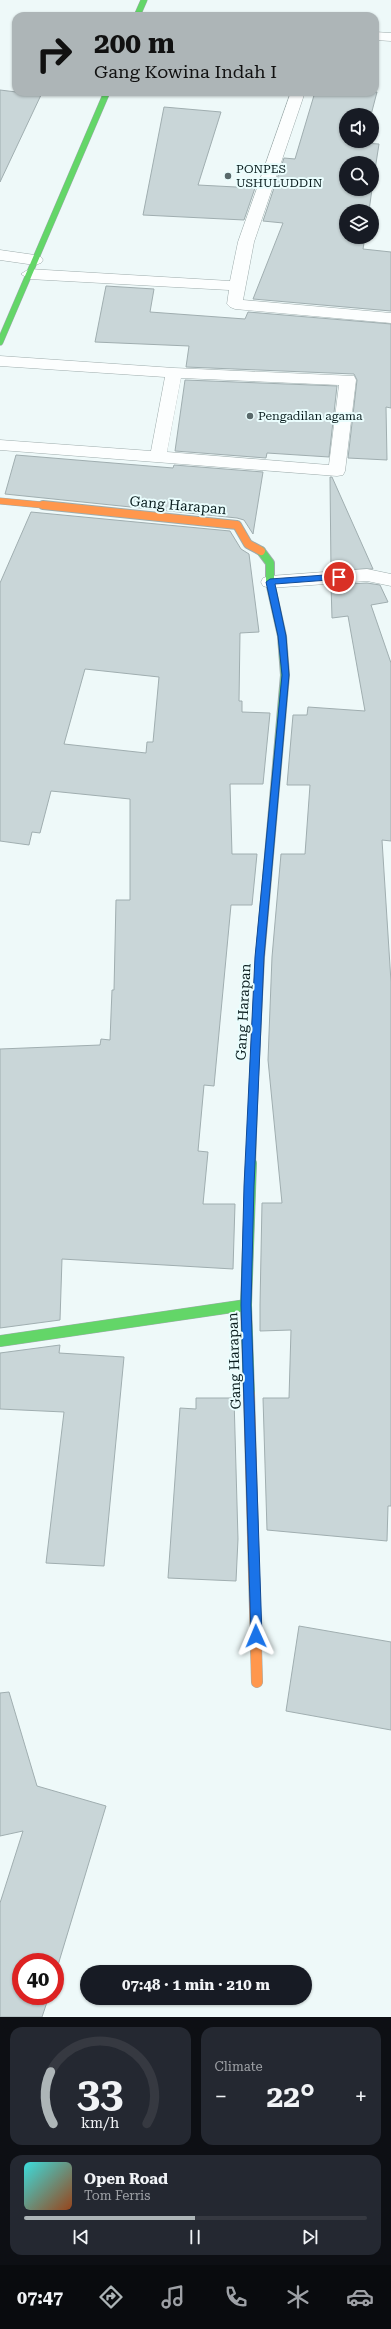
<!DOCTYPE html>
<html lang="en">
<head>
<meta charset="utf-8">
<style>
  :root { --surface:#171b24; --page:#242831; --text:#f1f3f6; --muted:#9ea1a6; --line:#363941; --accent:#adb5b7 }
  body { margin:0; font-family:"Roboto Serif",serif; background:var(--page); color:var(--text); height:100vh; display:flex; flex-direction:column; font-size:15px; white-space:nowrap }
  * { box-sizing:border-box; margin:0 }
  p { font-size:13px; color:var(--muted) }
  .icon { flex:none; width:22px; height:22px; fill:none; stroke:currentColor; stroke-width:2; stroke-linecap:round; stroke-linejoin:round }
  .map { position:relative; height:2017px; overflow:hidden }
  .details { display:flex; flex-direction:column; gap:10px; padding:10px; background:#0d0f14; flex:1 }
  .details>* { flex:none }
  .top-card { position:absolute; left:12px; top:12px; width:367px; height:84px; border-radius:12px; box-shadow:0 1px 3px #0004; background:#adb5b7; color:#111; overflow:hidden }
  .tools { position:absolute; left:339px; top:108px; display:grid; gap:8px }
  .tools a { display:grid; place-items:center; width:40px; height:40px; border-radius:50%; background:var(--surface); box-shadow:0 1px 3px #0004; font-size:20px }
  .speed { position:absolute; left:12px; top:1953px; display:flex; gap:8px; font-size:20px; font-weight:700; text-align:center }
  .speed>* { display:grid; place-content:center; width:52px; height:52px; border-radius:50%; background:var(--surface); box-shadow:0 1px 3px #0004; line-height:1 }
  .speed .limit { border:6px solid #d22; background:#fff; color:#111 }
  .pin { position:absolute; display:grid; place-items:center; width:34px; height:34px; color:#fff; margin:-17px; border:2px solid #fff; border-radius:50%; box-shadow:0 1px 4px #0007 }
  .me { position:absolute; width:44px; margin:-22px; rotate:359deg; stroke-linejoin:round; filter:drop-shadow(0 0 3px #0008) }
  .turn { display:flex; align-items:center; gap:14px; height:84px; padding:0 16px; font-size:18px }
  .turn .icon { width:52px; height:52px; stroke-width:2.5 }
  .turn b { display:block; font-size:28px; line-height:34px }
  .big { font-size:30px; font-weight:700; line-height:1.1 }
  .details .tile { flex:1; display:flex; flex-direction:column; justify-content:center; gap:6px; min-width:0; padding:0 14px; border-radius:12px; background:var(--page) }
  .details .dial { align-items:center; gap:0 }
  .dial svg { height:104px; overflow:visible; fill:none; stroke:var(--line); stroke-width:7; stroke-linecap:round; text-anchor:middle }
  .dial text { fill:var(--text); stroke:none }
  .song { display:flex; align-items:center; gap:12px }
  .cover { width:48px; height:48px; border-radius:6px; background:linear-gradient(135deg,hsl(180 70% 55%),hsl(20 70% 35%)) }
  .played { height:4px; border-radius:2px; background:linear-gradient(90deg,var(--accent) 50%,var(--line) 50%) }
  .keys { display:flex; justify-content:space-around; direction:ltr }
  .heat { display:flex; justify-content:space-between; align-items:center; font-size:22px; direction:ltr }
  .details .tiles { flex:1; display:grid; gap:10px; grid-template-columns:1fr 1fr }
  .tile:last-child { grid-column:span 2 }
  .trip { position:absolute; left:80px; top:1965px; width:232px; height:40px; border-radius:20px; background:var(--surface); box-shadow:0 1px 3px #0004; font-weight:700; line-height:40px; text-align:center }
  .dock { display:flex; height:64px; justify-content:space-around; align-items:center; background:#090b0e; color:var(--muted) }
  .dock .icon { width:28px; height:28px }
  .dock .on { color:var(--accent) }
  .dock b { font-size:18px; color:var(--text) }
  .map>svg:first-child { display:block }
</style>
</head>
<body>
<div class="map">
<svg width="391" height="2017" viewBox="0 0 391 2017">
  <rect width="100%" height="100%" fill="#eef9f9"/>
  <g fill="#c9d6d8" stroke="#a0aeb0" fill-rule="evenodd">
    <polygon points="0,90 41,95 0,182"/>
    <polygon points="315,92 377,92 371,115 346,115 346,141 364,141 363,143 379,144 372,189 372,163 346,163 346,189 372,189 369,211 346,211 346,237 365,237 363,249 391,252 391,311 253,299 283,223 263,221 284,158 295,159"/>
    <polygon points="164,107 221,112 198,185 255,188 244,220 143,215"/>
    <polygon points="106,286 154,289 150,312 245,319 248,312 391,324 391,408 386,407 387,460 348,458 357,380 354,374 186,367 189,346 95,342"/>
    <polygon points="185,380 337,386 329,457 267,453 266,458 175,451"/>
    <polygon points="16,455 173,468 174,465 263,472 253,534 244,520 237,518 5,494"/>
    <polygon points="330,477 332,477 373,569 331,570"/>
    <path d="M31,512L230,531L241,549L249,554L259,632L240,633L239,701H242V712L270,713L263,784H230L232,854H257L252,905H231L214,1086L204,1085L198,1151L208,1152L203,1204H235L233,1269L62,1259L60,1320L0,1328V1049L100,1045L101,1039L110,1040L112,990H114L116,900H130V799L51,791L40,833L32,832L29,845L0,841V583ZM85,669L159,677L153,742H147L146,753L64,744Z"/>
    <polygon points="367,583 380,585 388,602 371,605 391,663 391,841 382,840 391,982 391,1506 388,1506 387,1541 267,1530 263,1398 289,1398 291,1330 260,1331 260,1305 262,1203 282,1203 268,1060 272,957 281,854 305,854 310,785 287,785 293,715 307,715 308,707 365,711 348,616 332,618 331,585"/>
    <polygon points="60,1345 59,1353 124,1357 104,1566 46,1563 64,1412 0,1409 0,1353"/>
    <polygon points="196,1398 234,1398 238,1539 236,1581 168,1578 180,1408 196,1409"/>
    <polygon points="299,1626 391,1642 391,1730 286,1711"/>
    <polygon points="9,1692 37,1786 106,1806 55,1975 55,1962 21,1962 21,1996 49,1996 42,2017 0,2017 0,1903 23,1831 0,1836 0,1693"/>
  </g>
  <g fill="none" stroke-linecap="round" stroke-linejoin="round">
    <defs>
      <g id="lane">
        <polygon points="375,32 391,33 391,41 375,40"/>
        <polygon points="291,92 305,92 254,242 243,300 391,313 391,323 235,309 230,307 227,304 229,290 29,279 21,274 29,269 230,281 238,242"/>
        <path d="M0,356L174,368L354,376L356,380L345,471L343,475L337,476L0,450V440L151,451L165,377L0,366ZM181,378L339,385L329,465L167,452Z"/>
      </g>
      <g id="street">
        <polygon points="0,250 35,255 41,257 43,260 41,263 35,265 0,260"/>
        <polygon points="367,569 391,574 391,586 367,581 270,588 263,586 261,582 263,578 270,576"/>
      </g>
      <g id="fast-far2">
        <polyline points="137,16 144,0"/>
        <polyline points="0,342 107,92"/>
      </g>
      <g id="fast-far1">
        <polyline points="261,551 270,563 270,582 282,636 285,675 267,878"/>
        <polyline points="251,1164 254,1077"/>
      </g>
      <g id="fast">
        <polyline points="0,1341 246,1305"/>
        <polyline points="249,1393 246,1305 251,1163"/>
      </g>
      <polyline id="slow-far2" points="0,501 53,506"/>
      <g id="slow-far1">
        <polyline points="43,505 237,525 248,544 261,551"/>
        <polyline points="254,1077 260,957 267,878"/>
      </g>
      <polyline id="slow" points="249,1393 257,1682"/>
    </defs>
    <use href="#lane" stroke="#9eacac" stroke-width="1"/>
    <use href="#street" stroke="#9eacac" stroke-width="1"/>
    <use href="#fast-far2" stroke="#9eacac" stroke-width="7"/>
    <use href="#fast-far1" stroke="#9eacac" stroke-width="10"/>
    <use href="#fast" stroke="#9eacac" stroke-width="12"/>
    <use href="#slow-far2" stroke="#9eacac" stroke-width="7"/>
    <use href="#slow-far1" stroke="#9eacac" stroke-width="10"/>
    <use href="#slow" stroke="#9eacac" stroke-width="12"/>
    <use href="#lane" fill="#fcfefe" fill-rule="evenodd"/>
    <use href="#street" fill="#fcfefe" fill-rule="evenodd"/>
    <use href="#fast-far2" stroke="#63d668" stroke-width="6"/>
    <use href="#fast-far1" stroke="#63d668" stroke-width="8"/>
    <use href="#fast" stroke="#63d668" stroke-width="11"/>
    <use href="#slow-far2" stroke="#ff974d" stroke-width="6"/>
    <use href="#slow-far1" stroke="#ff974d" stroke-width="8"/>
    <use href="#slow" stroke="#ff974d" stroke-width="11"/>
  </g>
  <polygon fill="#1a73e8" stroke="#114b97" points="339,574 343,577 342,579 275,584 286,636 289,675 264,957 254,1186 251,1305 262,1636 260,1640 256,1642 252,1640 251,1636 241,1305 244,1186 255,957 282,675 278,636 266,582 270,579"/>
  <g fill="#59696a" stroke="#eafdfd" stroke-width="1.5">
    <circle cx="228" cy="176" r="4"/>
    <circle cx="250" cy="416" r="4"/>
  </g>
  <g text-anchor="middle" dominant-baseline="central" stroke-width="4" stroke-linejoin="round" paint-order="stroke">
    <g font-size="12" fill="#091c1d" stroke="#eafdfd" text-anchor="start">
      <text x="236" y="169">PONPES<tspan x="236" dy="14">USHULUDDIN</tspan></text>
      <text x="258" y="416">Pengadilan agama</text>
    </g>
    <g font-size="14" fill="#091c1d" stroke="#eafdfd">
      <text transform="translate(178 505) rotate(5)">Gang Harapan</text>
      <text transform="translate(243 1012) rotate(-87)">Gang Harapan</text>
      <text transform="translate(234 1361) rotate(-92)">Gang Harapan</text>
    </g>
  </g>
</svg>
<div class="tools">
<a><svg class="icon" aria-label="sound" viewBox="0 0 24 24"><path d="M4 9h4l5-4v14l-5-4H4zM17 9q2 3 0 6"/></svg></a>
<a><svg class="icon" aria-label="search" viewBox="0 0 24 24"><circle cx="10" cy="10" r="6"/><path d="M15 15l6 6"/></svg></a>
<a><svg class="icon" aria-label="layers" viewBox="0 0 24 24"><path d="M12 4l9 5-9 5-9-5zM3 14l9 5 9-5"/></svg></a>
</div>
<div class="speed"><div class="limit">40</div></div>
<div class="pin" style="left:339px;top:577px;background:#d93025"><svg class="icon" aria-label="arrive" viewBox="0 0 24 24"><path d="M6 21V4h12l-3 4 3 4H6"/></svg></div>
<svg class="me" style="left:256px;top:1636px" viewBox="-20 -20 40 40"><path d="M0-17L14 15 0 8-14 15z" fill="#1a73e8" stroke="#fff" stroke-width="4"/></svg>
<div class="trip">07:48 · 1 min · 210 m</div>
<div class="top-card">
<div class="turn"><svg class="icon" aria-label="right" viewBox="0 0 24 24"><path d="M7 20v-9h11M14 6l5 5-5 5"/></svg><div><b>200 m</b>Gang Kowina Indah I</div></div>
</div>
</div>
<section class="details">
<div class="tiles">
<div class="tile dial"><svg viewBox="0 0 100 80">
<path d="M14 69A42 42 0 1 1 86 69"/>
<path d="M14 69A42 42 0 0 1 12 29" stroke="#adb5b7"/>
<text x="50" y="56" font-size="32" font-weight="700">33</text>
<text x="50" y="72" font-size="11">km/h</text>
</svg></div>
<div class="tile"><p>Climate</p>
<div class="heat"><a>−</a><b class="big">22°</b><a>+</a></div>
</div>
<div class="tile">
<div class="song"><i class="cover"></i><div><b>Open Road</b><p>Tom Ferris</p></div></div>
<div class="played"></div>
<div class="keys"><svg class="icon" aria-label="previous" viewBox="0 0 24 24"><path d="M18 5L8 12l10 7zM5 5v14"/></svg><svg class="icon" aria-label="pause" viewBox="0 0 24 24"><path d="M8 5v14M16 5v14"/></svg><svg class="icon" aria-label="next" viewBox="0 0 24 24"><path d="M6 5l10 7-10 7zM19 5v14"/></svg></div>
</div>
</div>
</section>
<nav class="dock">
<b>07:47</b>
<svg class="icon on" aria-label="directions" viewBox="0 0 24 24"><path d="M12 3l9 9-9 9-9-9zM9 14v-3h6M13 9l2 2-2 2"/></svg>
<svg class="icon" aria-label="music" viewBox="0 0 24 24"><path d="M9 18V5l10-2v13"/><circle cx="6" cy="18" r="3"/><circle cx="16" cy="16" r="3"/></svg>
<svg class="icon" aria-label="phone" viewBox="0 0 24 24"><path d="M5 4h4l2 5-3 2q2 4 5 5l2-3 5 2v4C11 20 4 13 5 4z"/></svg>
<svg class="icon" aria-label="climate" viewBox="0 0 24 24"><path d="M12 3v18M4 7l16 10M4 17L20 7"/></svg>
<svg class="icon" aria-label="car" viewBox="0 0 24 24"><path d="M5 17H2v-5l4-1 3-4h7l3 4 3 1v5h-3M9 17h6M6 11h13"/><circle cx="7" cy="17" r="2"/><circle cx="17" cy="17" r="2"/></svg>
</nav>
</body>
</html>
